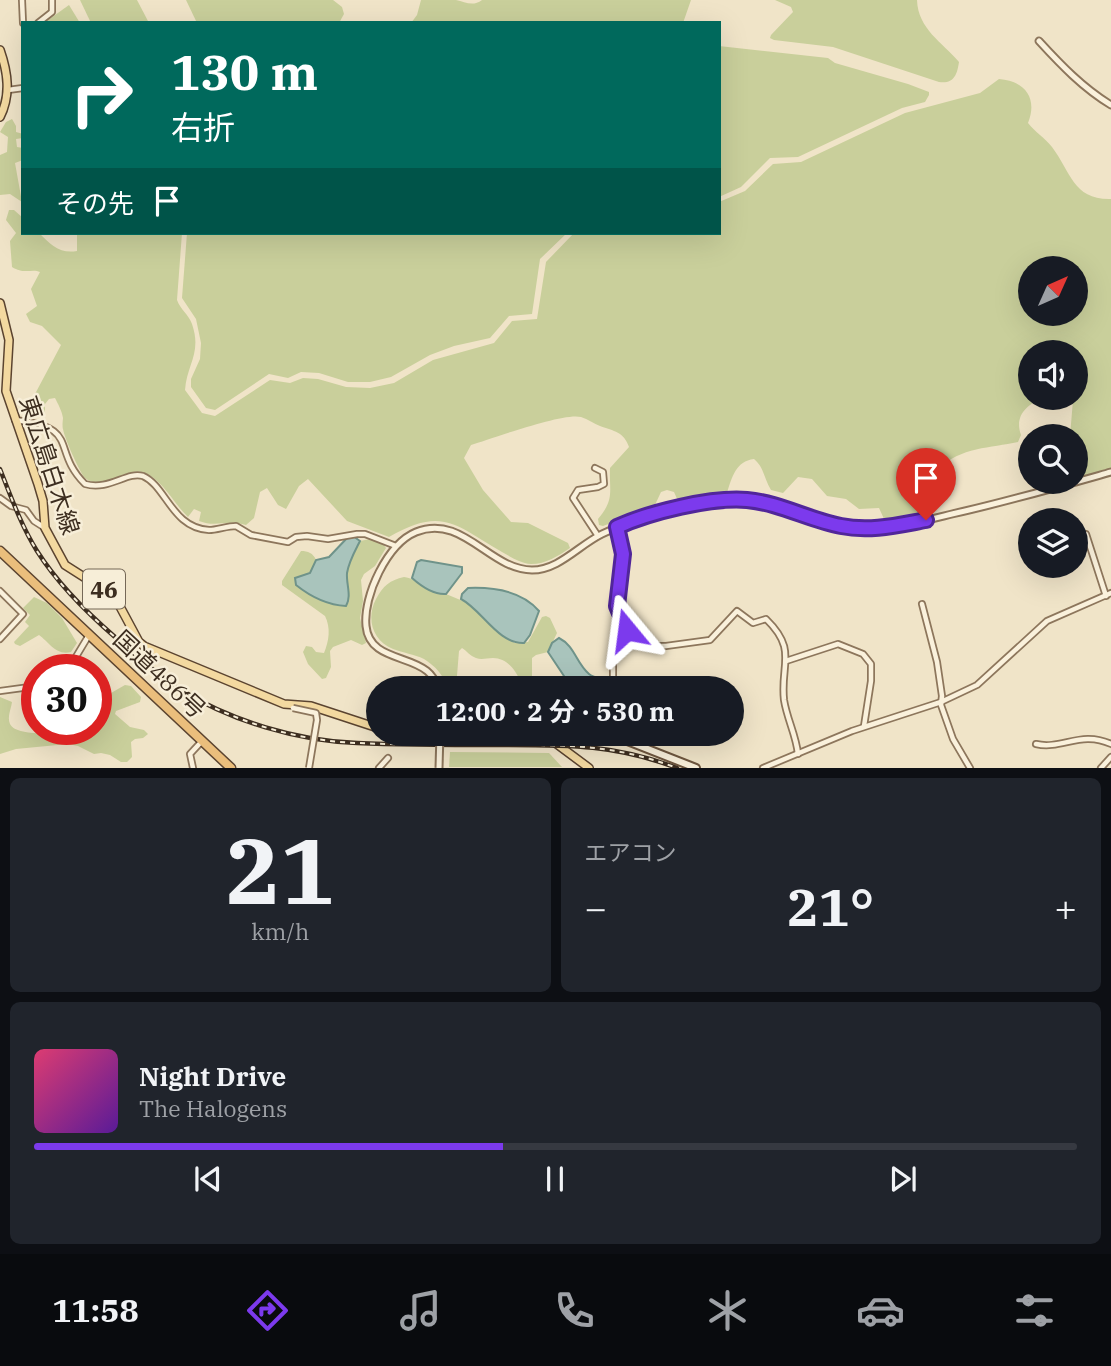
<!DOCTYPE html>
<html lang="ja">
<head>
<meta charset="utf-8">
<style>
  :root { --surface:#171b24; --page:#20242c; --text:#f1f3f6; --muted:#9ea1a6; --line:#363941; --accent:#7c3aed }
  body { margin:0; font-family:"IBM Plex Serif","Noto Sans JP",serif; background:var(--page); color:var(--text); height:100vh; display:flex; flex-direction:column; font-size:26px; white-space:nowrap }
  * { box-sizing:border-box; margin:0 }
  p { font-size:23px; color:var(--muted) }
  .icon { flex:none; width:38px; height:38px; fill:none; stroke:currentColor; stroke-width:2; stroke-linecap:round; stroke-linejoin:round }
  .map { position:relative; height:768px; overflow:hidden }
  .side { display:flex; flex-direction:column; gap:10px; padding:10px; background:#0d0f14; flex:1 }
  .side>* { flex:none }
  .hud { position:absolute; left:21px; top:21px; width:700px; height:214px; border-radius:0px; box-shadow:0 7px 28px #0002; background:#00695c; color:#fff; overflow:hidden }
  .needle { width:46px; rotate:45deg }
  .tools { position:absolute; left:1018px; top:256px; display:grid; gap:14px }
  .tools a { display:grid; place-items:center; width:70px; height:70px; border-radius:50%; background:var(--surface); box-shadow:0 7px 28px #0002; font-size:35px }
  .speed { position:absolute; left:21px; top:654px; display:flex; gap:14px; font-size:35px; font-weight:700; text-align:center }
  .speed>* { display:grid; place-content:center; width:91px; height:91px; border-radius:50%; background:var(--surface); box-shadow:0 7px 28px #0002; line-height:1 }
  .speed .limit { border:10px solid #d22; background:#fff; color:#111 }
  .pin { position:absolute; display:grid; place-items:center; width:60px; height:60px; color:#fff; margin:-72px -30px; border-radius:50% 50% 50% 0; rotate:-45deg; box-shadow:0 0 7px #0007 }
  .pin .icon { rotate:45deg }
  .me { position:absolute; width:77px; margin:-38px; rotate:344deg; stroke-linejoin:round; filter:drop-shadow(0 0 5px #0008) }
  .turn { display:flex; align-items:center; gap:24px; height:147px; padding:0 35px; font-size:32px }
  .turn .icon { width:91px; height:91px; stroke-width:2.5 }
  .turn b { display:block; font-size:49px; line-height:60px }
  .then { display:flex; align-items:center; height:66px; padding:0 35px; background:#0003; gap:14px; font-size:26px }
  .big { font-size:52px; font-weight:700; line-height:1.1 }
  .side .tile { flex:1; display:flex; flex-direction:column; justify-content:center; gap:10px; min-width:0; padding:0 24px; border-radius:10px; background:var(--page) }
  .side .dial { align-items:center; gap:0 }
  .dial b { font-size:91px; line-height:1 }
  .song { display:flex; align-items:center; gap:21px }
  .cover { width:84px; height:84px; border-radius:10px; background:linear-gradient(135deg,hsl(340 70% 55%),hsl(270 70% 35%)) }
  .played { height:7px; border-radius:4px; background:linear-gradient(90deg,var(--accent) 45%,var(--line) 45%) }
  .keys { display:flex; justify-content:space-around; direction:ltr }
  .heat { display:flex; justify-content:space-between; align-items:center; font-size:38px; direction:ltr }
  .side .tiles { flex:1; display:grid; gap:10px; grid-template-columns:1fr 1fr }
  .tile:last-child { grid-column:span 2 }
  .trip { position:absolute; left:366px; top:676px; width:378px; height:70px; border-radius:35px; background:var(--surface); box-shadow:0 7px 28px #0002; font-weight:700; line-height:70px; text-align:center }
  .menu { display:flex; height:112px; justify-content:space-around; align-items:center; background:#090b0e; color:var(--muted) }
  .menu .icon { width:49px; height:49px }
  .menu .on { color:var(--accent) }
  .menu b { font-size:32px; color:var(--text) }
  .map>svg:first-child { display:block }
</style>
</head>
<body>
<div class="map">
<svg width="1111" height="768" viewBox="0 0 1111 768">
  <rect width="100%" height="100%" fill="#f0e4c8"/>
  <g fill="#c9cf9b" fill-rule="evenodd">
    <polygon points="80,0 137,0 149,23 91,23"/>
    <polygon points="186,0 333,0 342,7 344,14 339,23 197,23"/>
    <path d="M421,0C431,0 445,0 456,0C465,2 473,7 482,0H691L683,23H411L417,15Z"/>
    <path d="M775,0H917C918,29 942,42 959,62C957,75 954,84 939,82L833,47L774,40L770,38L771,35L793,12L791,7Z"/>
    <polygon points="69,5 80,23 44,23"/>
    <polygon points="719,46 828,58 835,63 908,84 929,92 929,95 925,102 902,108 798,157 770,158 741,187 719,197"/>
    <path d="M999,79C1025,81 1038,98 1028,123C1035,132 1045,138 1052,147C1071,172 1073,200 1111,199V468L1076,478V436H1070L1073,400L1070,397H1076V352H1031V397H1044C1027,405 1014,415 1021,435L1018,442C991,448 960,447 939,469V479L947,489L946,498L917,518L885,521L879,508L859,509L846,499L827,496L812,479L798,477L783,493L771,490C764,479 764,467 754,459C736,461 732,477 727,493L692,497L684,501H678L674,492L667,490L661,492L654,507L603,526L599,525L598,519C615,499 609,491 610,468L629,447C624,432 614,431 600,426C594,424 588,419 581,417C564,412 491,439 471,445L464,458L483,490L511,522L528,523L568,543L570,548C558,556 546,564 531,564C520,563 511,557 502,552C455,525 443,506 389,537L347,521L308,479L299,486L286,509L278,505L267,488L260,492L254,518L246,525C226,519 217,528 199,521L201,512L194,509L188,517C174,504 161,477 142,472C124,468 101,492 85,478C80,473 64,437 63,429C62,427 63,419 63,418C62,411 58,404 55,398L49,399L45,404V412L41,417L36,413L35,394L61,345L42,326L30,322L26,314L37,306L31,289L40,272C32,268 25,275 12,267L10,241L16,233L6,220L9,210H14L23,218V233H39C51,245 60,254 77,251V233H182L177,300C180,309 189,315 192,324C202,353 187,364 185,390L202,413L215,416L270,380L290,383L303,378L318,379L346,387L370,388L394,383L433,360L494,343L512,321L537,319L546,262L574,233H719V202L745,191L773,164L801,162L905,113L980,93ZM1031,268H1076V313H1031Z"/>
    <polygon points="12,119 16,126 16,132 23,134 23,138 16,139 17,147 23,148 23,160 15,163 22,202 10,194 0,195 0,155 7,152 8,137 0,132 6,122"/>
    <polygon points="187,233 567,233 540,259 532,314 509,316 490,338 454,346 430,355 391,377 370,382 348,382 319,373 301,372 288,378 269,374 215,410 206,408 191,387 191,379 200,359 201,343 196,319 182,298"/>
    <path d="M370,539L383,544L386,548L375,566L364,574L361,580L363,601L360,618L366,643L362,645L351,640L333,647L330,651L331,667L326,678L322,679L308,664L303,652L306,646L312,647L316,652L324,653C329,641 331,628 325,616L282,585V581L301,551C308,551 313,553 316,560L310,573L295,578L349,603L347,574L350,563L360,541Z"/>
    <path d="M404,577C419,579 430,594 446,594L470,604L489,624L515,643L528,642L542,617L546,616L550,618L557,633L548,652L536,655L532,658V678L527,683H521C516,670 507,658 493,658C486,658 482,660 476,658C470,656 467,651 462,648L459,651L456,688H447C444,675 435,666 424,659C414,654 403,653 393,649C372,640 366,618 376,599C383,586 390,580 404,577Z"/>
    <path d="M34,597L47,603L62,618L77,643L71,652C56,656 49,642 39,635L20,646L15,644L14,642L29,626L25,622L30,615L23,608Z"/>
    <path d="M96,682L111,693L125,685L131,686L141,697L140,702L116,711L115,714L130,727L144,730L148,734L143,738L135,739L131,742L132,757L127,762H121L110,755L101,753L94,754L78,746L68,744L16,749L0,754V697L12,702C11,709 7,717 10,724C16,737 60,733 73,732L74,730H96Z"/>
    <path d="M37,691V719H29C17,707 21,697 37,691Z"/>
    <polygon points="450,752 549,753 562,767 449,767"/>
  </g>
  <g fill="#a9c4bc" stroke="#6f938a" stroke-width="2">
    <path d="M353,536L360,541C355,551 349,561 347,573C346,584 352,596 346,606C327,605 311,597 296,585L295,578L310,573L316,560L329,557L348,537Z"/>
    <path d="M421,560L462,567V573L446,594C434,595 421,586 412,578L417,562Z"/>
    <path d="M468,588C493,587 522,591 539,611L530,635L524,643C498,644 482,610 461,599L462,594Z"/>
    <path d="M559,638C575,646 576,663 589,674C595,679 604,678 610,683L611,688H572L548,652L552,643Z"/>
  </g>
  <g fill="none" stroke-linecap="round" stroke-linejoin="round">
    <defs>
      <g id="minor">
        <polyline points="22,0 23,23"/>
        <polyline points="38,23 52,12 52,0"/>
        <polyline points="8,90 23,88"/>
        <path d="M15,420C82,428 50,449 85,484C109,491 127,471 143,476C166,486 172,528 209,530C217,530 227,526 236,526L251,535L288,542L296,537L307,536L328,539L357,534H365L396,546"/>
        <polyline points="595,468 603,472 604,484 598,487 578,490 573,498 598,536"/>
        <polyline points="0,498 11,506 26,510 34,521 45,528"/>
        <polyline points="1086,534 1106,596"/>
        <polyline points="0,591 23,614 0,639"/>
        <polyline points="922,604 937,662 942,696 941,705 953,739 970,768"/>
        <path d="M626,634L654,646H666L710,640L737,611L753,623L766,619C798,650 780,664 784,700C787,719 796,735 798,754"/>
        <polyline points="786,661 838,644 863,654 871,664 871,681 864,726"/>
        <polyline points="68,670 89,635"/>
        <polyline points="613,688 613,663 627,630 617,606 623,554 617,527"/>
        <polyline points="0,691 37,686"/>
        <path d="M1036,744C1062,750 1081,730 1111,744"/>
        <polyline points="193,768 190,754 202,741"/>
        <polyline points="379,768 388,758"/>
        <polyline points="763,768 852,731 941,702 977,685 1047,621 1111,593"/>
        <polyline points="1101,768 1111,757"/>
      </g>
      <g id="tertiary">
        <path d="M1039,41C1061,65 1083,88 1111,105"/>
        <path d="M439,688C436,682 432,675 427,671C408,655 369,659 366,626C363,596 387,544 416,532C462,513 490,570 532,570C559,570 579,545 602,534C637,517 675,508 713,502C767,493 811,527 863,529C893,529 923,521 952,514C1006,502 1058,487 1111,472"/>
      </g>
      <polyline id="secondary" points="607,733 696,768"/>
      <g id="primary">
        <path d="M0,50C8,73 11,95 0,117"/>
        <polyline points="0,303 9,340 6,391 38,484 43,501 45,528 65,565 109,593 117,601 139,642 144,646 284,704 311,706 378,728"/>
        <polyline points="542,733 589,768"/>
      </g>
      <polyline id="trunk" points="0,551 231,768"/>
    </defs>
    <use href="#minor" stroke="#8d765c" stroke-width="8"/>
    <use href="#tertiary" stroke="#8d765c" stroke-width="9"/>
    <use href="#secondary" stroke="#6f573f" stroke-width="10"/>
    <use href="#primary" stroke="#5b4430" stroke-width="10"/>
    <use href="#trunk" stroke="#5b4430" stroke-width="11"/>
    <use href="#minor" stroke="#faf1dc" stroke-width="4.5"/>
    <use href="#tertiary" stroke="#faf1dc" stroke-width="5"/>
    <use href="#secondary" stroke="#faf1dc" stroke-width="6"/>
    <use href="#primary" stroke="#f3d9a0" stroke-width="7"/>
    <use href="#trunk" stroke="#eabe7c" stroke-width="8"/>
    <defs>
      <path id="rail" d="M0,469C11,497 21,525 37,551C58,584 85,611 115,637C136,655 157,675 181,690C231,721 298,741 357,743C405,745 452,745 500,745C566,745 614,744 677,768"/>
    </defs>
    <use href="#rail" stroke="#3d2e20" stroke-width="4.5"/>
    <use href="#rail" stroke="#f7eed8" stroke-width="2" stroke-dasharray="5" stroke-linecap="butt"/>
    <defs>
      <polyline id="minor-bridge" points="293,708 316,713 317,720 309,768"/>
      <polyline id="tertiary-bridge" points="439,768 440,733"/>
    </defs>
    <use href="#minor-bridge" stroke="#8d765c" stroke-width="8" stroke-linecap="butt"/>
    <use href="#tertiary-bridge" stroke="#8d765c" stroke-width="9" stroke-linecap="butt"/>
    <use href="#minor-bridge" stroke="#faf1dc" stroke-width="4.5"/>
    <use href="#tertiary-bridge" stroke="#faf1dc" stroke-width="5"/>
  </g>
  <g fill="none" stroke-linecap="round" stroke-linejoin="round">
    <defs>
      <path id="route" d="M627,630L617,606L623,554L617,527C650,512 711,497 747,500C780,503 809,520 841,526C870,532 898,525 926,520"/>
    </defs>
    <use href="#route" stroke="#51269a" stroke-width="18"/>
    <use href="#route" stroke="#7c3aed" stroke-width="12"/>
  </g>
  <g text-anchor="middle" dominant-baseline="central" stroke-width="5" stroke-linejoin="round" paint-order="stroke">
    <rect fill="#f7eed8" stroke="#756857" stroke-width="2" x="83" y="569.5" width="42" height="39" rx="5"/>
    <g font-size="23" font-weight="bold" fill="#3d2e20">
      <text x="104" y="589">46</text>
    </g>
    <g font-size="24" fill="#3d2e20" stroke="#f7eed8">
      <text transform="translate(50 465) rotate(72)">東広島白木線</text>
      <text transform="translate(160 674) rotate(43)">国道486号</text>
    </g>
  </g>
</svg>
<div class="tools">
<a><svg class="needle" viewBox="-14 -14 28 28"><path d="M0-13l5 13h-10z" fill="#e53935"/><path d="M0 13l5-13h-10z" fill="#9ea1a6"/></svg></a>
<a><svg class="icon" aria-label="sound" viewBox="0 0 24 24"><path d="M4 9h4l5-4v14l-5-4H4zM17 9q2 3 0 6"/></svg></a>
<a><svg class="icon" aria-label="search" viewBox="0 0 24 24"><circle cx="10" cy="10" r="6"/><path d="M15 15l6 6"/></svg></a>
<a><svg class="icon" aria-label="layers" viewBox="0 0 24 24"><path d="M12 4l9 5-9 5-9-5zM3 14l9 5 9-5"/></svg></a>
</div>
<div class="speed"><div class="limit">30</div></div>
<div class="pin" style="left:926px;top:520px;background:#d93025"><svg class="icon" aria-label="arrive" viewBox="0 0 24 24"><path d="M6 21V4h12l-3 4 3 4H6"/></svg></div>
<svg class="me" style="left:627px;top:630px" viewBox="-20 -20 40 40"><path d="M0-17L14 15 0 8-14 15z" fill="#7c3aed" stroke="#fff" stroke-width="4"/></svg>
<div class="trip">12:00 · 2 分 · 530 m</div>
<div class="hud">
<div class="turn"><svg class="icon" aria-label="right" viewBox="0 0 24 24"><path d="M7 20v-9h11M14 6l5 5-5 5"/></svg><div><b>130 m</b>右折</div></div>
<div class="then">その先<svg class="icon" aria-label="arrive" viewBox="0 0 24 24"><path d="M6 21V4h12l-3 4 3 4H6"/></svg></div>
</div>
</div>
<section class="side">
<div class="tiles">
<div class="tile dial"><b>21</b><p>km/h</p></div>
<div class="tile"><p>エアコン</p>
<div class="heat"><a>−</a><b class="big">21°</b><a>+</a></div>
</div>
<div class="tile">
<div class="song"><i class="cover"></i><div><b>Night Drive</b><p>The Halogens</p></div></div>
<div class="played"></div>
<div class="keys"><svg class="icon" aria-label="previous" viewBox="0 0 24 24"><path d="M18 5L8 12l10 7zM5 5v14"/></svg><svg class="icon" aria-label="pause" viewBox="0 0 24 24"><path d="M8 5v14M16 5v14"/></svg><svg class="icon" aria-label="next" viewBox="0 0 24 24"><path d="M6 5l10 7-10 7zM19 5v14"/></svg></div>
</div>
</div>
</section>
<nav class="menu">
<b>11:58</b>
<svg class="icon on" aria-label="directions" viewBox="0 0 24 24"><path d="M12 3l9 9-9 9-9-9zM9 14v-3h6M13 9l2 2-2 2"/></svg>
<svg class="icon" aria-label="music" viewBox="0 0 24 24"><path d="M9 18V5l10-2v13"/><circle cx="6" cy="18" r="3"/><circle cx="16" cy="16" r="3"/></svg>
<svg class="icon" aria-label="phone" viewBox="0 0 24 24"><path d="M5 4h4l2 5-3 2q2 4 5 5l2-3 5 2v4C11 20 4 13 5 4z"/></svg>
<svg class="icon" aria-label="climate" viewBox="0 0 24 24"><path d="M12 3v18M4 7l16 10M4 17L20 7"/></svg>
<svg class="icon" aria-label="car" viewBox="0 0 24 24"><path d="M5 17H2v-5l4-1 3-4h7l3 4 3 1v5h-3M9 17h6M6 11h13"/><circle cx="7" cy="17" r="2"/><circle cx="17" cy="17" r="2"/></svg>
<svg class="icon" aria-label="filters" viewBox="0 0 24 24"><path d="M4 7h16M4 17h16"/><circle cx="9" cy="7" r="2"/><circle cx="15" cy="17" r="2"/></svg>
</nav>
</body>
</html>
